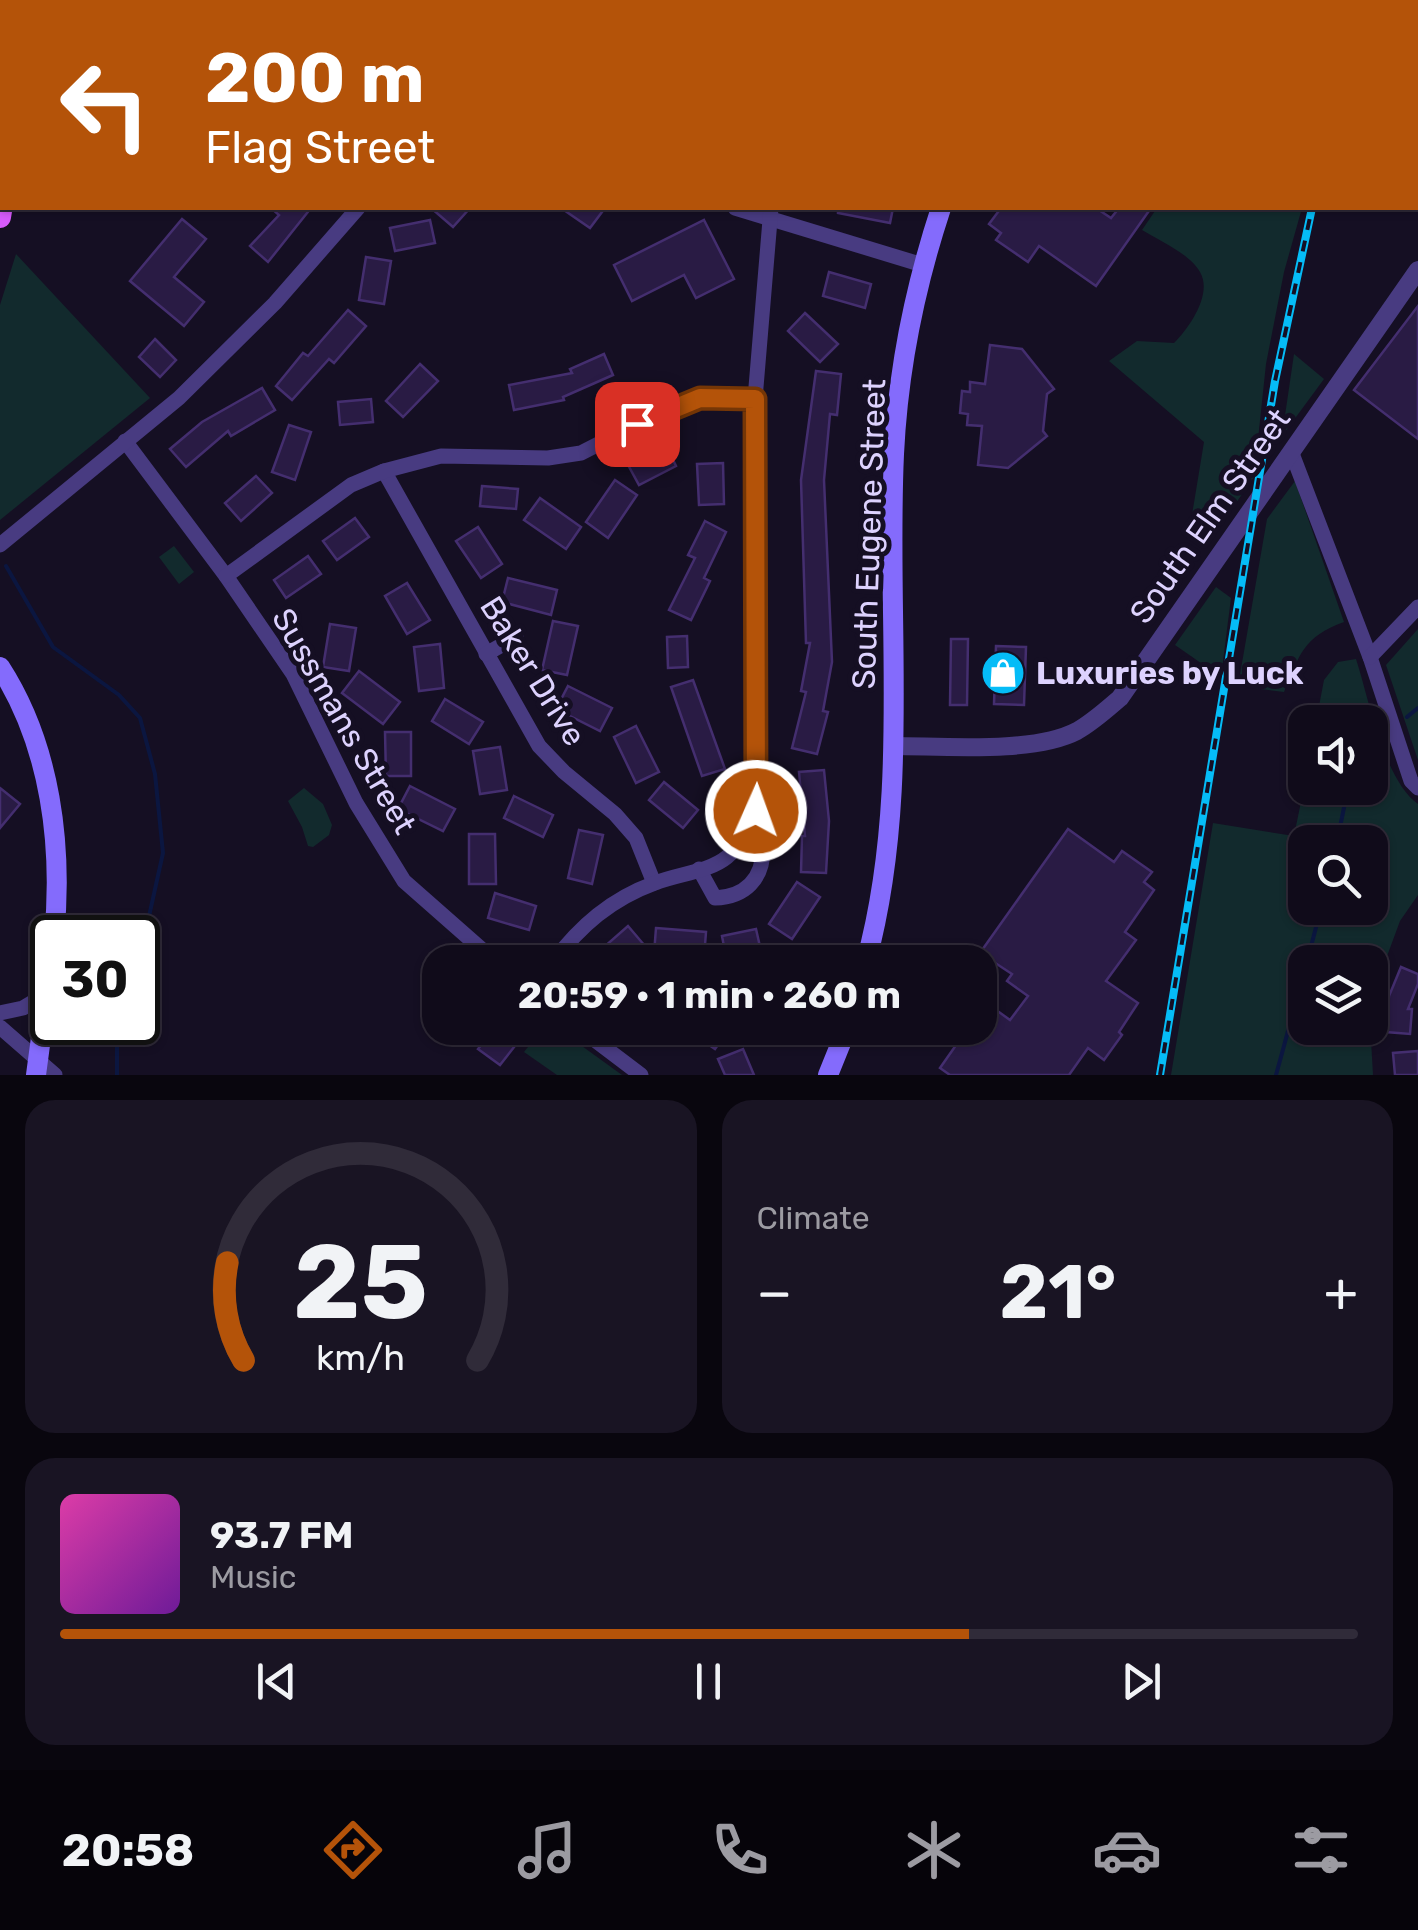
<!DOCTYPE html>
<html lang="en">
<head>
<meta charset="utf-8">
<style>
  :root { --surface:#100b1a; --page:#191423; --text:#f1f3f6; --muted:#9c9ba2; --line:#302b39; --accent:#b45309 }
  body { margin:0; font-family:Rubik,sans-serif; background:var(--page); color:var(--text); height:100vh; display:flex; flex-direction:column; font-size:38px; white-space:nowrap }
  * { box-sizing:border-box; margin:0 }
  p { font-size:32px; color:var(--muted) }
  .icon { flex:none; width:55px; height:55px; fill:none; stroke:currentColor; stroke-width:2; stroke-linecap:round; stroke-linejoin:round }
  .map { position:relative; height:1075px; overflow:hidden }
  .details { display:flex; flex-direction:column; gap:25px; padding:25px; background:#09060e; flex:1 }
  .details>* { flex:none }
  .banner { position:absolute; left:0px; top:0px; width:1420px; height:210px; box-shadow:0 2px 8px #0004,0 0 0 2px var(--line); background:#b45309; color:#fff; overflow:hidden }
  .fabs { position:absolute; left:1288px; top:705px; display:grid; gap:20px }
  .fabs a { display:grid; place-items:center; width:100px; height:100px; border-radius:20px; background:var(--surface); box-shadow:0 2px 8px #0004,0 0 0 2px var(--line); font-size:50px }
  .speed { position:absolute; left:30px; top:915px; display:flex; gap:20px; font-size:50px; font-weight:700; text-align:center }
  .speed>* { display:grid; place-content:center; width:130px; height:130px; border-radius:50%; background:var(--surface); box-shadow:0 2px 8px #0004,0 0 0 2px var(--line); line-height:1 }
  .speed .limit { border:5px solid #111; border-radius:15px; background:#fff; color:#111 }
  .pin { position:absolute; display:grid; place-items:center; width:85px; height:85px; color:#fff; margin:-42px; border-radius:20px; box-shadow:0 5px 15px #0006 }
  .me { position:absolute; width:110px; margin:-55px; rotate:2deg; stroke-linejoin:round; filter:drop-shadow(0 0 8px #0008) }
  .turn { display:flex; align-items:center; gap:35px; height:210px; padding:0 40px; font-size:45px }
  .turn .icon { width:130px; height:130px; stroke-width:2.5 }
  .turn b { display:block; font-size:70px; line-height:85px }
  .big { font-size:75px; font-weight:700; line-height:1.1 }
  .details .card { flex:1; display:flex; flex-direction:column; justify-content:center; gap:15px; min-width:0; padding:0 35px; border-radius:30px; background:var(--page) }
  .details .dial { align-items:center; gap:0 }
  .dial svg { height:260px; overflow:visible; fill:none; stroke:var(--line); stroke-width:7; stroke-linecap:round; text-anchor:middle }
  .dial text { fill:var(--text); stroke:none }
  .song { display:flex; align-items:center; gap:30px }
  .cover { width:120px; height:120px; border-radius:15px; background:linear-gradient(135deg,hsl(320 70% 55%),hsl(280 70% 35%)) }
  .played { height:10px; border-radius:5px; background:linear-gradient(90deg,var(--accent) 70%,var(--line) 70%) }
  .keys { display:flex; justify-content:space-around; direction:ltr }
  .heat { display:flex; justify-content:space-between; align-items:center; font-size:55px; direction:ltr }
  .details .tiles { flex:1; display:grid; gap:25px; grid-template-columns:1fr 1fr }
  .card:last-child { grid-column:span 2 }
  .trip { position:absolute; left:422px; top:945px; width:575px; height:100px; border-radius:30px; background:var(--surface); box-shadow:0 2px 8px #0004,0 0 0 2px var(--line); font-weight:700; line-height:100px; text-align:center }
  .menu { display:flex; height:160px; justify-content:space-around; align-items:center; background:#06040a; color:var(--muted) }
  .menu .icon { width:70px; height:70px }
  .menu .active { color:var(--accent) }
  .menu b { font-size:45px; color:var(--text) }
  .map>svg:first-child { display:block }
</style>
</head>
<body>
<div class="map">
<svg width="1418" height="1075" viewBox="0 0 1418 1075">
  <rect width="100%" height="100%" fill="#150f23"/>
  <g fill="#122a2d" fill-rule="evenodd">
    <path d="M1157,208H1302L1284,272L1266,364L1254,477L1213,536L1191,521L1204,442L1109,361L1137,341L1174,343C1189,328 1213,294 1200,272C1190,254 1160,241 1142,230Z"/>
    <polygon points="16,254 150,398 0,520 0,305"/>
    <polygon points="1294,354 1324,379 1282,436"/>
    <path d="M1295,481L1344,622C1303,637 1300,654 1284,692L1238,686L1267,519Z"/>
    <polygon points="174,546 194,572 179,584 159,557"/>
    <polygon points="1216,587 1231,598 1221,677 1175,645"/>
    <polygon points="1418,629 1418,760 1386,665"/>
    <path d="M1356,659C1369,699 1384,780 1418,804V895L1400,921L1376,986L1371,1040L1373,1075H1171L1213,823L1294,836L1305,782V788H1370V722H1316L1324,680L1338,662ZM1305,842H1370V908H1305ZM1305,962H1370V1028H1305Z"/>
    <polygon points="304,788 323,804 332,825 329,835 313,847 308,846 302,827 288,801"/>
    <polygon points="543,1028 557,1028 622,1075 557,1075 524,1052"/>
  </g>
  <g fill="none" stroke-linecap="round" stroke-linejoin="round">
    <g stroke="#0b1640" stroke-width="4">
      <polyline points="6,566 53,647 119,695 140,718 155,774 163,853 138,966"/>
      <polyline points="1407,717 1418,708"/>
      <polyline points="1370,748 1378,742"/>
      <polyline points="1337,842 1348,788"/>
      <polyline points="1307,962 1321,908"/>
      <polyline points="117,1075 117,1022"/>
      <polyline points="1276,1075 1305,969"/>
    </g>
  </g>
  <g fill="#291b44" stroke="#442e6f" stroke-width="2.5">
    <polygon points="271,208 311,208 268,262 250,246 279,215"/>
    <polygon points="431,208 470,208 453,227"/>
    <polygon points="561,208 605,208 590,228"/>
    <polygon points="838,208 893,208 890,223 838,213"/>
    <polygon points="1001,208 1096,208 1111,218 1119,208 1151,208 1096,286 1039,246 1028,262 996,240 1001,233 989,224"/>
    <polygon points="182,219 206,239 174,277 204,302 184,326 130,281"/>
    <polygon points="430,220 435,243 395,251 390,228"/>
    <polygon points="704,220 734,279 696,298 684,275 632,301 614,265"/>
    <polygon points="366,257 391,261 384,304 359,300"/>
    <polygon points="829,272 871,284 865,308 823,296"/>
    <polygon points="1418,306 1418,439 1354,390"/>
    <polygon points="348,310 366,326 334,363 329,359 292,400 276,386 303,353 308,356"/>
    <polygon points="805,313 838,344 820,362 788,331"/>
    <polygon points="155,339 176,360 160,377 139,357"/>
    <polygon points="990,345 1022,349 1054,389 1047,394 1043,431 1047,436 1008,468 978,465 982,426 967,425 968,414 960,413 962,391 970,392 970,382 985,384"/>
    <polygon points="604,354 613,375 563,397 564,400 514,410 509,385 572,373 570,369"/>
    <polygon points="420,364 438,381 403,417 386,401"/>
    <polygon points="816,371 841,374 837,415 830,414 824,480 832,662 823,711 828,712 817,754 792,748 806,692 801,691 810,643 806,643 801,480"/>
    <polygon points="262,388 275,410 231,436 228,431 186,467 170,449 202,422"/>
    <polygon points="371,399 373,422 340,425 338,402"/>
    <polygon points="289,425 311,432 295,480 272,472"/>
    <polygon points="665,443 676,466 639,485 627,463"/>
    <polygon points="723,463 724,504 699,505 697,464"/>
    <polygon points="256,476 272,493 241,521 225,503"/>
    <polygon points="615,480 637,495 608,538 586,522"/>
    <polygon points="482,486 518,489 516,509 480,506"/>
    <polygon points="540,498 581,527 566,549 524,520"/>
    <polygon points="355,518 369,537 337,560 323,541"/>
    <polygon points="705,521 726,532 704,578 710,581 691,620 669,610 695,558 688,555"/>
    <polygon points="478,527 502,564 481,578 456,541"/>
    <polygon points="308,556 321,574 286,598 274,580"/>
    <polygon points="508,578 557,590 551,615 502,602"/>
    <polygon points="407,583 430,620 407,634 385,596"/>
    <polygon points="553,621 578,626 567,675 542,670"/>
    <polygon points="330,624 356,628 349,671 323,667"/>
    <polygon points="687,636 688,667 668,668 667,637"/>
    <polygon points="951,639 968,639 967,705 950,705"/>
    <polygon points="440,644 444,688 419,691 414,647"/>
    <polygon points="996,646 1026,647 1024,705 994,704"/>
    <polygon points="359,671 400,702 383,724 342,693"/>
    <polygon points="693,680 725,769 702,776 671,687"/>
    <polygon points="568,686 612,708 600,731 556,709"/>
    <polygon points="445,699 483,722 469,744 432,721"/>
    <polygon points="636,726 659,772 636,783 614,737"/>
    <polygon points="385,732 411,732 411,776 386,776"/>
    <polygon points="500,747 507,790 480,794 473,751"/>
    <polygon points="824,770 829,821 826,873 801,872 802,836 805,836 799,772"/>
    <polygon points="664,782 698,810 683,828 649,800"/>
    <polygon points="410,786 455,809 443,831 398,809"/>
    <polygon points="0,788 20,804 0,828"/>
    <polygon points="514,796 553,815 543,837 504,818"/>
    <polygon points="1068,829 1114,862 1122,851 1152,872 1144,882 1154,890 1125,932 1136,940 1106,981 1138,1003 1119,1032 1122,1035 1104,1060 1088,1048 1069,1075 950,1075 940,1068 968,1028 980,1028 980,1009 985,1002 1010,1020 1028,996 1007,981 1012,974 980,953"/>
    <polygon points="579,830 603,835 592,884 568,878"/>
    <polygon points="469,834 495,834 496,884 469,884"/>
    <polygon points="797,882 820,897 792,939 769,924"/>
    <polygon points="495,893 536,906 529,930 488,918"/>
    <polygon points="628,926 645,946 626,962 603,962 596,954"/>
    <polygon points="656,928 706,932 704,958 654,954"/>
    <polygon points="756,929 761,951 726,957 722,936"/>
    <polygon points="1401,967 1418,974 1418,984 1408,1009 1412,1009 1410,1034 1386,1032 1389,996"/>
    <polygon points="495,1028 529,1028 500,1065 478,1049"/>
    <polygon points="684,1028 730,1028 715,1049"/>
    <polygon points="743,1049 754,1075 725,1075 718,1059"/>
    <polygon points="1418,1051 1418,1075 1395,1075 1393,1053"/>
  </g>
  <g fill="none" stroke-linecap="round" stroke-linejoin="round">
    <g stroke="#483b81" stroke-width="15">
      <polyline points="128,0 129,2"/>
      <polyline points="442,0 445,2"/>
      <polyline points="540,2 542,0"/>
      <polyline points="845,2 847,0"/>
      <polyline points="735,208 923,265"/>
      <polyline points="125,441 226,576 293,674 356,803 404,881 496,962"/>
      <polyline points="1291,451 1370,657 1411,781 1418,788"/>
      <polyline points="384,471 539,746 564,772 615,814 636,838 654,883"/>
      <polyline points="0,545 179,398 275,303 358,208"/>
      <polyline points="226,576 351,485 384,471 441,456 548,458 581,453 663,411 700,398 755,399"/>
      <polyline points="486,654 516,637"/>
      <polyline points="1370,657 1418,607"/>
      <path d="M699,869L715,898C745,897 763,879 763,849L744,834"/>
      <path d="M553,962C580,926 611,899 655,883C677,874 709,872 727,857C741,845 748,827 756,811L755,399L771,208"/>
      <polyline points="0,1013 23,1008 48,993"/>
      <polyline points="0,1027 55,1075"/>
      <polyline points="579,1028 641,1075"/>
    </g>
    <path stroke="#483b81" stroke-width="18" d="M893,746C943,746 1033,754 1077,731C1093,722 1106,710 1120,698L1418,270"/>
    <g stroke="#846bfc" stroke-width="20">
      <polyline points="1033,2 1034,0"/>
      <path d="M0,667C51,746 63,846 54,938"/>
      <path d="M866,962C911,796 886,624 894,454C898,370 915,287 941,208"/>
      <polyline points="36,1075 52,955"/>
      <polyline points="828,1075 847,1028"/>
    </g>
    <g stroke="#d75bfc" stroke-width="22">
      <polyline points="6,0 7,2"/>
      <polyline points="0,217 2,205"/>
    </g>
    <defs>
      <g id="rail">
        <polyline points="1395,2 1397,0"/>
        <polyline points="1160,1075 1275,381 1312,208"/>
      </g>
    </defs>
    <use href="#rail" stroke="#05bcf7" stroke-width="8"/>
    <use href="#rail" stroke="#150f23" stroke-width="4" stroke-dasharray="11" stroke-linecap="butt"/>
  </g>
  <g fill="none" stroke-linecap="round" stroke-linejoin="round">
    <defs>
      <polyline id="route" points="637,424 700,398 755,399 756,811"/>
    </defs>
    <use href="#route" stroke="#753606" stroke-width="25"/>
    <use href="#route" stroke="#b45309" stroke-width="18"/>
  </g>
  <defs>
    <symbol id="shop-disc" viewBox="-11 -11 22 22"><circle r="9.5" fill="#05bcf7" stroke="#150f23"/><path d="M-5-2.5h2.3a2.7 3.5 0 0 1 5.4 0H5L5.5 6h-11ZM-1.5-2.5h3a1.5 2.3 0 0 0-3 0Z" fill="#fff"/></symbol>
  </defs>
  <g fill-rule="evenodd">
    <use href="#shop-disc" x="978" y="648" width="50" height="50"/>
  </g>
  <g text-anchor="middle" dominant-baseline="central" stroke-width="10" stroke-linejoin="round" paint-order="stroke">
    <g font-size="32" fill="#ddd2fe" stroke="#150f23">
      <text transform="translate(1210 516) rotate(-55)">South Elm Street</text>
      <text transform="translate(869 534) rotate(-88)">South Eugene Street</text>
      <text transform="translate(533 671) rotate(58)">Baker Drive</text>
      <text transform="translate(344 721) rotate(60)">Sussmans Street</text>
    </g>
    <g font-size="32" font-weight="bold" fill="#ddd2fe" stroke="#150f23" text-anchor="start">
      <text x="1036" y="673">Luxuries by Luck</text>
    </g>
  </g>
</svg>
<div class="fabs">
<a><svg class="icon" aria-label="sound" viewBox="0 0 24 24"><path d="M4 9h4l5-4v14l-5-4H4zM17 9q2 3 0 6"/></svg></a>
<a><svg class="icon" aria-label="search" viewBox="0 0 24 24"><circle cx="10" cy="10" r="6"/><path d="M15 15l6 6"/></svg></a>
<a><svg class="icon" aria-label="layers" viewBox="0 0 24 24"><path d="M12 4l9 5-9 5-9-5zM3 14l9 5 9-5"/></svg></a>
</div>
<div class="speed"><div class="limit">30</div></div>
<div class="pin" style="left:637px;top:424px;background:#d93025"><svg class="icon" aria-label="arrive" viewBox="0 0 24 24"><path d="M6 21V4h12l-3 4 3 4H6"/></svg></div>
<svg class="me" style="left:756px;top:811px" viewBox="-20 -20 40 40"><circle r="17" fill="#b45309" stroke="#fff" stroke-width="3"/><path d="M0-11L8 9 0 5-8 9z" fill="#fff"/></svg>
<div class="trip">20:59 · 1 min · 260 m</div>
<div class="banner">
<div class="turn"><svg class="icon" aria-label="left" viewBox="0 0 24 24"><path d="M17 20v-9H6M10 6l-5 5 5 5"/></svg><div><b>200 m</b>Flag Street</div></div>
</div>
</div>
<section class="details">
<div class="tiles">
<div class="card dial"><svg viewBox="0 0 100 80">
<path d="M14 69A42 42 0 1 1 86 69"/>
<path d="M14 69A42 42 0 0 1 9 39" stroke="#b45309"/>
<text x="50" y="56" font-size="32" font-weight="700">25</text>
<text x="50" y="72" font-size="11">km/h</text>
</svg></div>
<div class="card"><p>Climate</p>
<div class="heat"><a>−</a><b class="big">21°</b><a>+</a></div>
</div>
<div class="card">
<div class="song"><i class="cover"></i><div><b>93.7 FM</b><p>Music</p></div></div>
<div class="played"></div>
<div class="keys"><svg class="icon" aria-label="previous" viewBox="0 0 24 24"><path d="M18 5L8 12l10 7zM5 5v14"/></svg><svg class="icon" aria-label="pause" viewBox="0 0 24 24"><path d="M8 5v14M16 5v14"/></svg><svg class="icon" aria-label="next" viewBox="0 0 24 24"><path d="M6 5l10 7-10 7zM19 5v14"/></svg></div>
</div>
</div>
</section>
<nav class="menu">
<b>20:58</b>
<svg class="icon active" aria-label="directions" viewBox="0 0 24 24"><path d="M12 3l9 9-9 9-9-9zM9 14v-3h6M13 9l2 2-2 2"/></svg>
<svg class="icon" aria-label="music" viewBox="0 0 24 24"><path d="M9 18V5l10-2v13"/><circle cx="6" cy="18" r="3"/><circle cx="16" cy="16" r="3"/></svg>
<svg class="icon" aria-label="phone" viewBox="0 0 24 24"><path d="M5 4h4l2 5-3 2q2 4 5 5l2-3 5 2v4C11 20 4 13 5 4z"/></svg>
<svg class="icon" aria-label="climate" viewBox="0 0 24 24"><path d="M12 3v18M4 7l16 10M4 17L20 7"/></svg>
<svg class="icon" aria-label="car" viewBox="0 0 24 24"><path d="M5 17H2v-5l4-1 3-4h7l3 4 3 1v5h-3M9 17h6M6 11h13"/><circle cx="7" cy="17" r="2"/><circle cx="17" cy="17" r="2"/></svg>
<svg class="icon" aria-label="filters" viewBox="0 0 24 24"><path d="M4 7h16M4 17h16"/><circle cx="9" cy="7" r="2"/><circle cx="15" cy="17" r="2"/></svg>
</nav>
</body>
</html>
